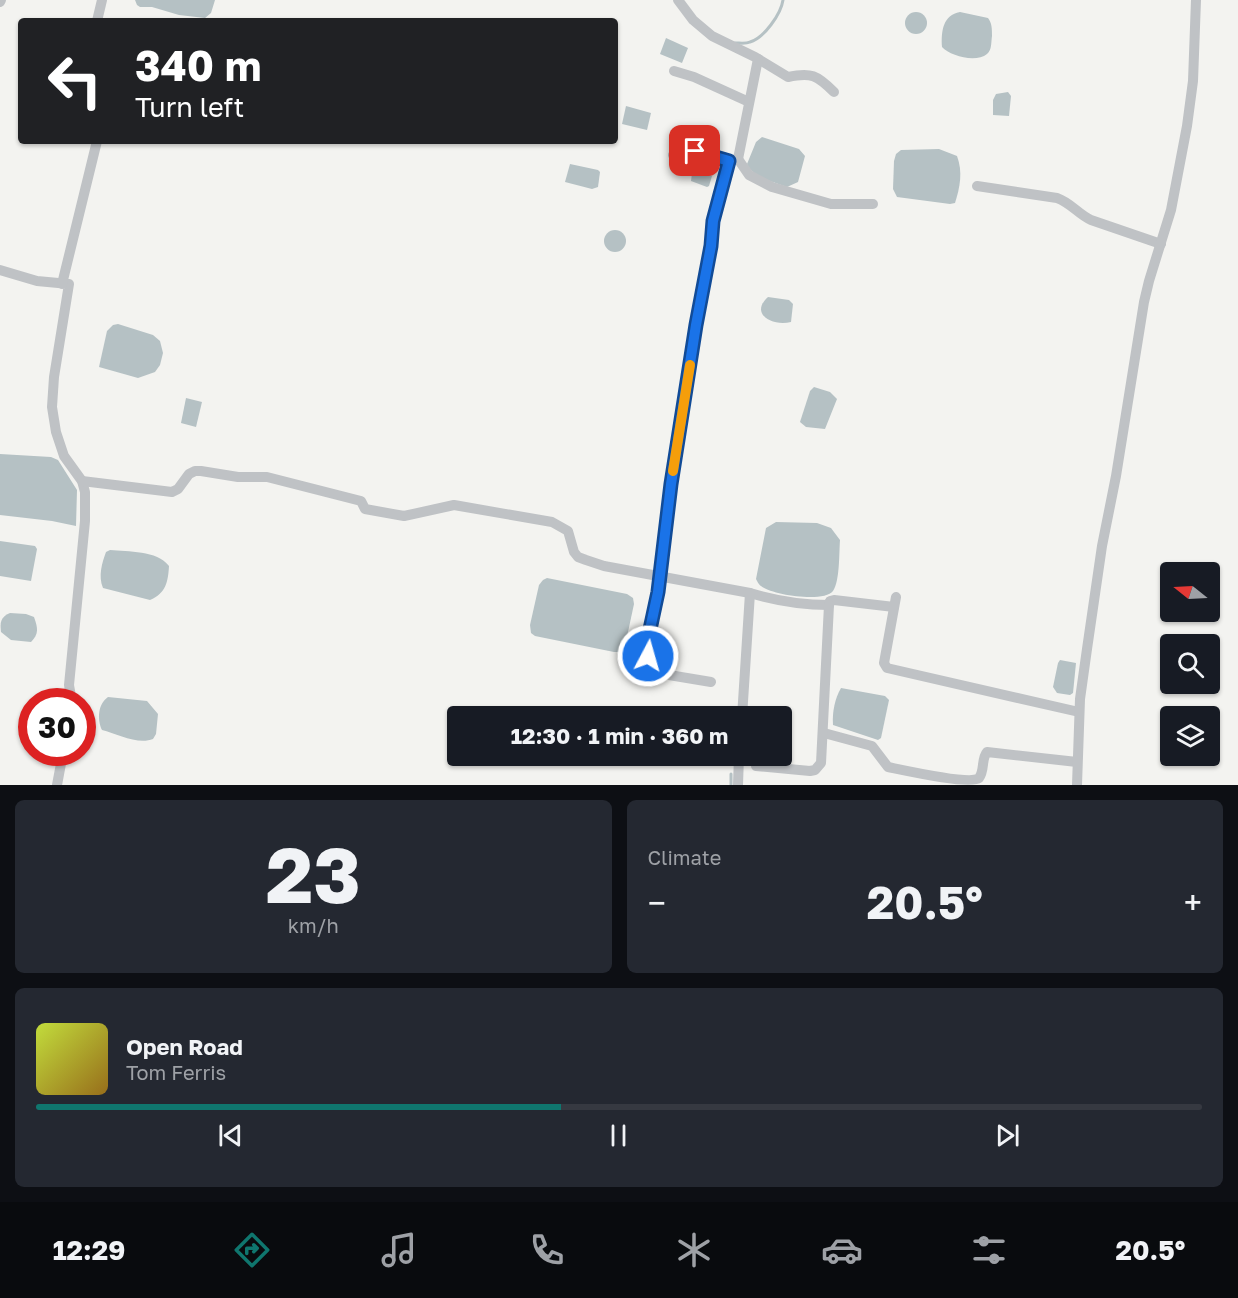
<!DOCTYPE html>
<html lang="en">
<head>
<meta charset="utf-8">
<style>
  :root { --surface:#171b24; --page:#242831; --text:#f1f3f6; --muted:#9ea1a6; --line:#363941; --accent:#0f766e }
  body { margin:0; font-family:"Golos Text",sans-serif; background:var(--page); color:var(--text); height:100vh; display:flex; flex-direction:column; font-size:22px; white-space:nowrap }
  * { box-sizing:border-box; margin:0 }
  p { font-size:20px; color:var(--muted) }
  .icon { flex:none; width:33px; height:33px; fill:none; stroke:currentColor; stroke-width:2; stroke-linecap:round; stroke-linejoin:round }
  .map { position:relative; height:785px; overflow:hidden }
  .panel { display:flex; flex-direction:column; gap:15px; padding:15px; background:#0d0f14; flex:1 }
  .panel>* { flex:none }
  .guide { position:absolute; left:18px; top:18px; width:600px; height:126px; border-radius:6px; box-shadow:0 2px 4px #0004; background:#202124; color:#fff; overflow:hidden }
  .needle { width:39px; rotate:288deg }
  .fabs { position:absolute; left:1160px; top:562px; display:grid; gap:12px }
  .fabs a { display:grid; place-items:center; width:60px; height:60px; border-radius:6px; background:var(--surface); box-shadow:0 2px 4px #0004; font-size:30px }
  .speed { position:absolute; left:18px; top:688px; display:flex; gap:12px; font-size:30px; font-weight:700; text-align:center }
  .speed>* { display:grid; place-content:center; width:78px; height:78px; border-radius:50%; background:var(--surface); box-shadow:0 2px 4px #0004; line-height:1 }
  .speed .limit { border:9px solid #d22; background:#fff; color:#111 }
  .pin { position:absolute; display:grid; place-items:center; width:51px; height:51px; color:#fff; margin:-26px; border-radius:12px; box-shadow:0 3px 9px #0006 }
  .me { position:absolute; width:66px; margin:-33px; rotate:6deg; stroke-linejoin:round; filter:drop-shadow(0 0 4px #0008) }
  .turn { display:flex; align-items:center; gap:21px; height:126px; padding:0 18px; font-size:27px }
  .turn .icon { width:78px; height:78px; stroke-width:2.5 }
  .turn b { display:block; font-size:42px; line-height:51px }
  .big { font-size:45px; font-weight:700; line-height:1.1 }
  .panel .card { flex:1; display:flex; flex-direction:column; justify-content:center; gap:9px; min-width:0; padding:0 21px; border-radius:9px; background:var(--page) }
  .panel .dial { align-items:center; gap:0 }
  .dial b { font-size:78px; line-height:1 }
  .song { display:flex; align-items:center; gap:18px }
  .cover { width:72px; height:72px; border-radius:9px; background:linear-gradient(135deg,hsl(70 70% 55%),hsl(40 70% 35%)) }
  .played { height:6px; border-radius:3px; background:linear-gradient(90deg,var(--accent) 45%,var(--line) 45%) }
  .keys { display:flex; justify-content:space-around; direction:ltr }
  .heat { display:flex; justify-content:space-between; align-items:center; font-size:33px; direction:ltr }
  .panel .tiles { flex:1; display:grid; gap:15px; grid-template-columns:1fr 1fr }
  .card:last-child { grid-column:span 2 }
  .trip { position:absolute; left:447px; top:706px; width:345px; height:60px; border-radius:6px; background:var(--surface); box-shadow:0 2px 4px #0004; font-weight:700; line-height:60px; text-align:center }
  .menu { display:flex; height:96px; justify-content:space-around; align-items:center; background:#090b0e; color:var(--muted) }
  .menu .icon { width:42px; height:42px }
  .menu .on { color:var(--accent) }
  .menu b { font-size:27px; color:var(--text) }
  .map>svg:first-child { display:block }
</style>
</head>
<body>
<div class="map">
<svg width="1238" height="785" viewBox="0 0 1238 785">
  <rect width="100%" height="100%" fill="#f3f3f0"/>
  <g fill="#b5c1c4">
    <polygon points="135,0 215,0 211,13 205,18 179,15 152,7 140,7 137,5"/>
    <path d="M960,12L988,18C992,23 992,29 992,36C991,42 992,50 987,54C976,63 950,56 942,47C941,31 943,15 960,12Z"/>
    <circle cx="916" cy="23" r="11"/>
    <polygon points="666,38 688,48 682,63 660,54"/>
    <polygon points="1008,92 1011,96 1009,116 993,115 993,100 996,94"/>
    <polygon points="626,106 651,113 647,130 622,124"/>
    <path d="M762,137L799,149L805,156L798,182L787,187C774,182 753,178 747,164L756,142Z"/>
    <path d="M939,149L957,156C963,172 960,187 955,203L950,204L897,197L893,189L894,161L896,154L901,150Z"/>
    <polygon points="570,164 598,170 600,172 598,187 592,189 565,182"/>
    <polygon points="696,169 712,176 709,186 707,187 691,181 692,173"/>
    <circle cx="615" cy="241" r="11"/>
    <path d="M768,297L789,300L793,304L791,322C773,327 749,314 768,297Z"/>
    <polygon points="118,324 153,335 160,341 163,353 160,365 155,372 138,378 99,367 107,331 113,325"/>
    <polygon points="814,387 830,392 837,399 825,429 806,427 800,422 810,391"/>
    <polygon points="186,398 202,402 196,427 181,423"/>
    <polygon points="0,454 51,457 58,460 77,490 76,526 52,521 0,515"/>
    <path d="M776,522L817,523L831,528L840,540C839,553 840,581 833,591C824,603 772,595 761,586C759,585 757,581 756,579L766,528Z"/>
    <polygon points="0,541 35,546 37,549 31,581 0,576"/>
    <path d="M110,550C128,552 157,550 169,566C168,582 166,593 150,600L103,588C98,576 102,563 106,552Z"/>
    <polygon points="547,578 627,594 633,598 634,604 625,646 621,652 614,652 535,636 531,633 530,625 539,585 543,580"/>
    <path d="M10,613L26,614L34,617C38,628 39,634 31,642L11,640L1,632C0,623 0,617 10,613Z"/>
    <polygon points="1060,660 1076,663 1073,693 1070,695 1057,693 1053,687 1058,663"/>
    <path d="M841,688L885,696L889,700L881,738L878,740L833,725C832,712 835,698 841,688Z"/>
    <path d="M108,697L147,701L158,714L156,734L153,739C138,745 117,734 102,730C97,719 98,704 108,697Z"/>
  </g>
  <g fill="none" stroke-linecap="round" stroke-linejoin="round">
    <g stroke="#b5c1c4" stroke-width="3">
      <path d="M735,43C740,43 746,44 750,42C764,38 781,14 783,0"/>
      <polyline points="731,785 731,774"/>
    </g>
    <g stroke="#bfc2c5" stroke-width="10">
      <path d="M678,0L693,20L712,36L755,57L788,77C811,72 817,75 834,92"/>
      <polyline points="0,2 1,0"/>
      <polyline points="97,21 102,0"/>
      <polyline points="674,71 694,77 749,102"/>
      <polyline points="673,155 695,151 729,161 713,221 671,484 658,592 649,634 647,656 651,672 711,682"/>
      <polyline points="738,159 749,175 772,187 831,204 873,204"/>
      <polyline points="732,160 738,159 758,59"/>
      <path d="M977,186L1057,198C1071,203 1078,214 1091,220L1161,244"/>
      <polyline points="0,270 37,281 69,284 54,377 52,407 56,432 64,456 82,481 85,492 85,521 69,685 72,702"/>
      <polyline points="62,284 97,141"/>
      <path d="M82,481L172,492L178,489L189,474L195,471H201L238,477H267L361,501L365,509L404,516L454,505L552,522L568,531L574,552L578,557L586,560L604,566L750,593C777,601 802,605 829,605L830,601L834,600L894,607"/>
      <polyline points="896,597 884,663 887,668 1079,712"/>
      <polyline points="742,717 750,593"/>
      <path d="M824,733L872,746L888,767C903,770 970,785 979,778C985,770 981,759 987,752L1077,762"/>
      <polyline points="756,766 810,771 815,770 821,763 829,605"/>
      <polyline points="57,785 63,753"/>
      <polyline points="738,785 739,756"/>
      <polyline points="1077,785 1080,699 1087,649 1102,546 1116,476 1144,302 1149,281 1171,210 1187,126 1193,81 1196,0"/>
    </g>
  </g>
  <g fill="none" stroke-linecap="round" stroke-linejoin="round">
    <defs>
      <polyline id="route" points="648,656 649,634 658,592 671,484 696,325 711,246 713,221 729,161 695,151"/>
    </defs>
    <use href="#route" stroke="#114b97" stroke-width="15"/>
    <use href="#route" stroke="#1a73e8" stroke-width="10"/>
    <polyline stroke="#f59e0b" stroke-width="10" points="673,471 690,365"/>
  </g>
</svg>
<div class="fabs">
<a><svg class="needle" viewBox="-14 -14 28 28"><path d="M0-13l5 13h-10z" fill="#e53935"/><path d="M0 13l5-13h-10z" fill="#9ea1a6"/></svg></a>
<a><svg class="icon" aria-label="search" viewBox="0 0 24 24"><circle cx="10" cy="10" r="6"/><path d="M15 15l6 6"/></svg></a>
<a><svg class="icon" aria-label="layers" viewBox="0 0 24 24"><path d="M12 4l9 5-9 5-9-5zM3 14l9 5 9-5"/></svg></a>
</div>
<div class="speed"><div class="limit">30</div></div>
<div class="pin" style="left:695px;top:151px;background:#d93025"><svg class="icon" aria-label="arrive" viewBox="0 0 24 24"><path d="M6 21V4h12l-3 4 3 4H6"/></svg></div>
<svg class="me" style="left:648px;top:656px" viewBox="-20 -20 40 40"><circle r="17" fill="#1a73e8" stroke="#fff" stroke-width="3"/><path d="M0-11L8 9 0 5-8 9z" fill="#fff"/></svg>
<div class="trip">12:30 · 1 min · 360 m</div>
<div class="guide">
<div class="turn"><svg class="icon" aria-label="left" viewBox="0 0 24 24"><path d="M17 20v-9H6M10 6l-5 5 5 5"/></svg><div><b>340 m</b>Turn left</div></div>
</div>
</div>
<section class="panel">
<div class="tiles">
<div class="card dial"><b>23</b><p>km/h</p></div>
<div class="card"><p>Climate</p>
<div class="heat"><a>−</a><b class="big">20.5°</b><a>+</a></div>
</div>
<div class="card">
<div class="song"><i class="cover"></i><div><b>Open Road</b><p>Tom Ferris</p></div></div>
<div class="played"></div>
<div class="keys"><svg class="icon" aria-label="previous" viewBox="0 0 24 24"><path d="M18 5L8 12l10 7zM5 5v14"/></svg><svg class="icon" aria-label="pause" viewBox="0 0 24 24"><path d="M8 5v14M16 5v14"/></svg><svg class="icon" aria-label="next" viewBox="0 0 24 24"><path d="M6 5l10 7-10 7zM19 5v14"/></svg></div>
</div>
</div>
</section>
<nav class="menu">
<b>12:29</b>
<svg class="icon on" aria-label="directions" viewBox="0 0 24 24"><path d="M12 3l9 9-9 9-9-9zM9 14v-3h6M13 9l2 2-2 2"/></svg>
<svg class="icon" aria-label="music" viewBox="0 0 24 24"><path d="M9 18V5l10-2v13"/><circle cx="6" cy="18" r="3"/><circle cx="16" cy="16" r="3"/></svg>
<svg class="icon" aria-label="phone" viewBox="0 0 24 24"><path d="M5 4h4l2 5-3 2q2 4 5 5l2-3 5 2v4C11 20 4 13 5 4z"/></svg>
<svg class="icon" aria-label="climate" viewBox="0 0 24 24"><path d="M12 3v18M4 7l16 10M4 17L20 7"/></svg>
<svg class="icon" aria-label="car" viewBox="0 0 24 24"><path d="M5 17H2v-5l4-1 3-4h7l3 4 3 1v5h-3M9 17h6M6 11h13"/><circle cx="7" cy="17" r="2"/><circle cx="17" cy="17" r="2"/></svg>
<svg class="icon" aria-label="filters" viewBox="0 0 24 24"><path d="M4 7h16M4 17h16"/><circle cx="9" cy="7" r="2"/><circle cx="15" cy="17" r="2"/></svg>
<b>20.5°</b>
</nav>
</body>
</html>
